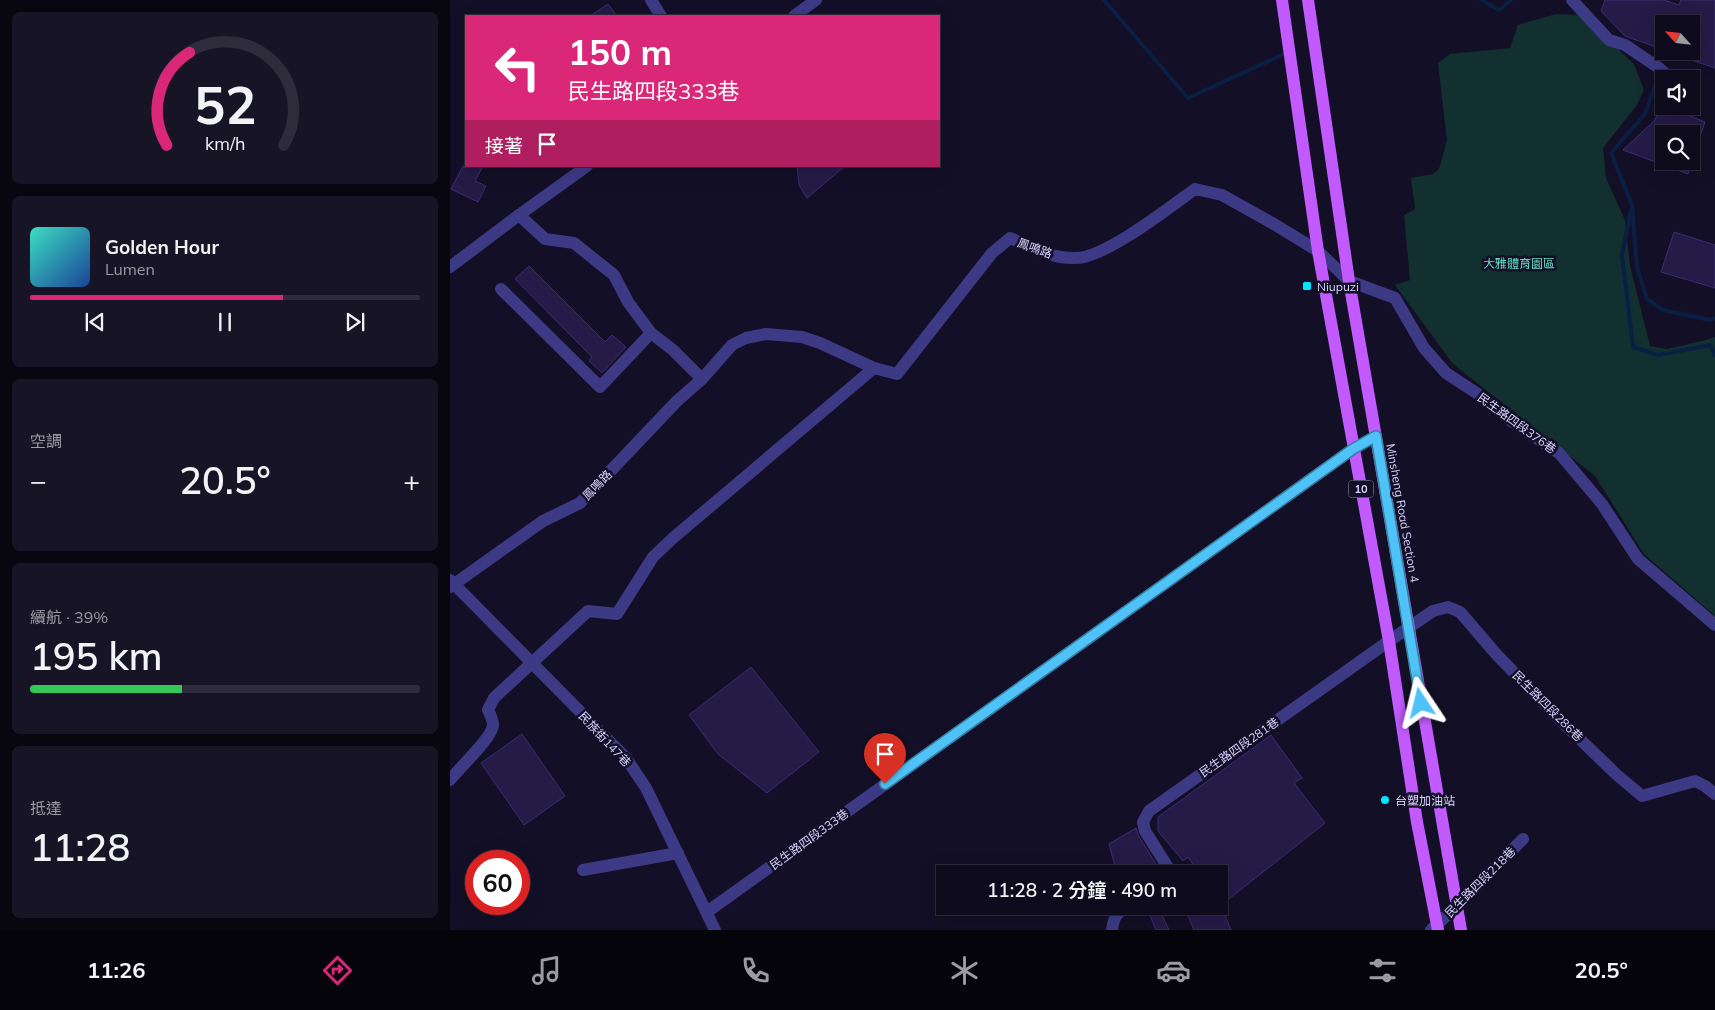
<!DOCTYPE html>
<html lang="zh-TW">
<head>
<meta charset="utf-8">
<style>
  :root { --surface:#0e0b1c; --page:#171425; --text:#f1f3f6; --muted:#9b9ba3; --line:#2e2b3b; --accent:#db2777 }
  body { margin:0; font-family:Mulish,"Noto Sans TC",sans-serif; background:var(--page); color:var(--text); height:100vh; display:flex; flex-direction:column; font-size:19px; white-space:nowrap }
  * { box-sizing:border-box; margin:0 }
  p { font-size:16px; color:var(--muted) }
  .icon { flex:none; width:28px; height:28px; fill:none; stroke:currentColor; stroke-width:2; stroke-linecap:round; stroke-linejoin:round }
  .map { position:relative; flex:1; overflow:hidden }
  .sheet { display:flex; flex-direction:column; gap:12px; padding:12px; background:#08060f; width:450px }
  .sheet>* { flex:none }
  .banner { position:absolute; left:15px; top:15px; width:475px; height:152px; border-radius:0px; box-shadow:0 5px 20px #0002,0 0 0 1px var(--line); background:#db2777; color:#fff; overflow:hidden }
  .needle { width:32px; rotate:297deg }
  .controls { position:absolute; left:1205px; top:15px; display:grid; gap:10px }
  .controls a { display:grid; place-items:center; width:45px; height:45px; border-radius:0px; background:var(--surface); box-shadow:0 5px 20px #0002,0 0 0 1px var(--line); font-size:25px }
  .speed { position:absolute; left:15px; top:850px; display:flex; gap:10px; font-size:25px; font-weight:700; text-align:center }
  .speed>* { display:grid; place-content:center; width:65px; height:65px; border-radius:50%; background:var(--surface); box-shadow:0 5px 20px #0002,0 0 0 1px var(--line); line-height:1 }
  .speed .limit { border:8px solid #d22; background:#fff; color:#111 }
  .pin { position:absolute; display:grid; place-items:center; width:42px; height:42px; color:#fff; margin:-51px -21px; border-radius:50% 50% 50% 0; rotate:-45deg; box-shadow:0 0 5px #0007 }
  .pin .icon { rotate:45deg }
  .me { position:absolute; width:55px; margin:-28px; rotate:350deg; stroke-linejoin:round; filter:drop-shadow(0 0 4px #0008) }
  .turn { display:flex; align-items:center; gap:18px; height:105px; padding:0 20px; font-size:22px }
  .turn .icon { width:65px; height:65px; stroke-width:2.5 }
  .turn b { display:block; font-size:35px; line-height:42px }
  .then { display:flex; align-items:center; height:48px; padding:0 20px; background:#0003; gap:10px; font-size:19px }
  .big { font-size:38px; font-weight:600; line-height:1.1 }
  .sheet .tile { flex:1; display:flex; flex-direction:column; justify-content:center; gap:8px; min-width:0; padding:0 18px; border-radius:8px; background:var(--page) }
  .sheet .dial { align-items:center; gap:0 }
  .dial svg { height:130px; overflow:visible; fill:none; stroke:var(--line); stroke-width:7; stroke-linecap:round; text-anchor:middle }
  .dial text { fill:var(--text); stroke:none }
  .song { display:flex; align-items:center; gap:15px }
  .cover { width:60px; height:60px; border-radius:8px; background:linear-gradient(135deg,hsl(170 70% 55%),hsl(220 70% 35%)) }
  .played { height:5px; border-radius:2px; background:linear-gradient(90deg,var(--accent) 65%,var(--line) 65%) }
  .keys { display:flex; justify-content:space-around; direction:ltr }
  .heat { display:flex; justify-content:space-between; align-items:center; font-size:28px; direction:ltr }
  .charge { height:8px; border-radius:4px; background:linear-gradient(90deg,#34c759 39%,var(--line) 0) }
  .trip { position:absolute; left:486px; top:865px; width:292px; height:50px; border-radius:0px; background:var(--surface); box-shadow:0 5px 20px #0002,0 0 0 1px var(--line); font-weight:600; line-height:50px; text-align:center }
  .tab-bar { display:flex; height:80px; justify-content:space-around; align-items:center; background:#06040b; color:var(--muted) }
  .tab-bar .icon { width:35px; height:35px }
  .tab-bar .on { color:var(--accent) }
  .tab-bar b { font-size:22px; color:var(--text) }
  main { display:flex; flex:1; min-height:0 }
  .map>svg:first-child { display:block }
</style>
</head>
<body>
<main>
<section class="sheet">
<div class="tile dial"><svg viewBox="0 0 100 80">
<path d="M14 69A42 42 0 1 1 86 69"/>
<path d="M14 69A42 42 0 0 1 28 12" stroke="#db2777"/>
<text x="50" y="56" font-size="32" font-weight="700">52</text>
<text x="50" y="72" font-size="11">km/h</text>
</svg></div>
<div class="tile">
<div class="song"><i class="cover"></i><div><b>Golden Hour</b><p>Lumen</p></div></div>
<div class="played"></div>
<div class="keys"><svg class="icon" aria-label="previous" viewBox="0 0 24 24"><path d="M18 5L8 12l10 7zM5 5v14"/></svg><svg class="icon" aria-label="pause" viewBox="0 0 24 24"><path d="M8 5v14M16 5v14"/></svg><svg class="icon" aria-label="next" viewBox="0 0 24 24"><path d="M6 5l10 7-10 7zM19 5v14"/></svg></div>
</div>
<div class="tile"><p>空調</p>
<div class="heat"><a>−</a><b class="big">20.5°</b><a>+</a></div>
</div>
<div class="tile"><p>續航 · 39%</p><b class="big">195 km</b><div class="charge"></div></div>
<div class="tile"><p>抵達</p><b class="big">11:28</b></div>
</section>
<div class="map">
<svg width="1265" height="930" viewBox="0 0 1265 930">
  <rect width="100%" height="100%" fill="#130f26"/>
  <polygon fill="#12302f" points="1106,14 1130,15 1184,64 1194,90 1187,105 1153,148 1156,178 1175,220 1180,266 1200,346 1217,349 1256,340 1265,337 1265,616 1194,554 1145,476 1003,364 945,285 960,280 954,215 965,209 961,178 983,174 989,169 997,140 988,63 1000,54 1060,48 1068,25"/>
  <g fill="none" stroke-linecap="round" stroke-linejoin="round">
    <g stroke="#0a1f44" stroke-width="4">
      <polyline points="654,0 738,98 834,54"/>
      <polyline points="1031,0 1049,10 1061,0"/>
      <polyline points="1208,72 1209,76 1195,114 1161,153 1182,205 1187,267 1197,299 1213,310 1260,320 1265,318"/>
      <polyline points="1181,210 1172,255 1183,347 1208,355 1260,345 1265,355"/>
    </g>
  </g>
  <g fill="#241b47" stroke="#3b2d73">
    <polygon points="1155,0 1214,0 1229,5 1231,0 1265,0 1265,68 1221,53 1221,51 1241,51 1241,24 1214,24 1214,50 1175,36 1151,11"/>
    <polygon points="158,4 167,16 140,16"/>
    <polygon points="1213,105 1255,122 1243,157 1241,157 1241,134 1214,134 1214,161 1242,161 1238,174 1173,150 1204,121"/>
    <polygon points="13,166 33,166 25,181 36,186 28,202 1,189"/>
    <polygon points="347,166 395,166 357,198 349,185"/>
    <polygon points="1224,232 1265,245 1265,288 1211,272"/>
    <polygon points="79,266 155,342 162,335 176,347 152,373 139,361 142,357 65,279"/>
    <polygon points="301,667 369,752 317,793 268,754 239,715"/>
    <polygon points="72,734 115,796 74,825 31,763"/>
    <polygon points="821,735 852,778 844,783 875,823 770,906 770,874 750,874 738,857 733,861 708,831 708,817"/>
    <polygon points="686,828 688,835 712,874 667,874 659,844"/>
    <polygon points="696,906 732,906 712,915 719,930 706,930"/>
    <polygon points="734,906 771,906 781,930 744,930"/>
  </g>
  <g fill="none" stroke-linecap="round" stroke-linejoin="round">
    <g stroke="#3d3a85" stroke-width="12">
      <polyline points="201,0 211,16"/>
      <polyline points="1122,0 1159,40 1175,45 1209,68 1220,78"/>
      <polyline points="344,16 366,0"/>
      <polyline points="69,215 95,239 124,243 164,275 178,302 201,333 223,350 252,379"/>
      <polyline points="0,267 69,215 137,166"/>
      <polyline points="51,289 150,387 201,333"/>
      <polyline points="0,580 176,758 196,788 265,930"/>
      <path d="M0,587L93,521L130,503L227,401L252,379L282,345L296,338L316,334L352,337L370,343L424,368L447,374L542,253L560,238C581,247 602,259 626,258C655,258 720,207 745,189L772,195L822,223L868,251L899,281L945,298L974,348L996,373L1031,396L1061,421L1109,453L1152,504L1188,559L1265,625"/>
      <path d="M0,780C9,768 43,737 43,725C43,720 40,714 38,710L44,698L138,611L167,614L203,557L223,538L424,368"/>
      <polyline points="133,870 228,853"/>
      <polyline points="722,874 695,831 693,822 699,811 939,641 983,611 998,607 1010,612 1047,655 1110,720 1167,775 1192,796 1245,781 1255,786 1265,794"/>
      <polyline points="257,912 903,449 926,436"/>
      <path d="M662,930C664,915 667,913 679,906"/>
      <polyline points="981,930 1006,907 1073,839"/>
    </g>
    <g stroke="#c25bff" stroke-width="12">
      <polyline points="832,0 868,251 939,641 967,822 988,930"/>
      <polyline points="858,0 899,281 1011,930"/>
    </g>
  </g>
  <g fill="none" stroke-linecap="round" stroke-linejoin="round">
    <defs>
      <polyline id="route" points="435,784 903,449 926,436 971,703"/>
    </defs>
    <use href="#route" stroke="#337fa1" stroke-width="12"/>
    <use href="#route" stroke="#4fc3f7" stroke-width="9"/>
  </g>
  <g fill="#00e5ff" stroke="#130f26" stroke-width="2">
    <rect x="852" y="281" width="10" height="10" rx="2.5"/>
    <circle cx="935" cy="800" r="5"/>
  </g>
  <g text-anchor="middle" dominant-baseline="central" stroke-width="5" stroke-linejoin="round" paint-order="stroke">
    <rect fill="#130f26" stroke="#9e99be" stroke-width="1" x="898.5" y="480.5" width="25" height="17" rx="4"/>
    <g font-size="11" font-weight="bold" fill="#d9d4ff">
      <text x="911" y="489">10</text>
    </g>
    <g font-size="12" fill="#d9d4ff" stroke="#130f26">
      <text transform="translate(585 248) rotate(20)">鳳鳴路</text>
      <text transform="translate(1067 423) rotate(36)">民生路四段376巷</text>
      <text transform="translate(147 485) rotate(-46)">鳳鳴路</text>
      <text transform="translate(953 513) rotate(80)">Minsheng Road Section 4</text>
      <text transform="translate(1098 706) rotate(45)">民生路四段286巷</text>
      <text transform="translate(155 739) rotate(47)">民族街147巷</text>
      <text transform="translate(789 747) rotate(-35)">民生路四段281巷</text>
      <text transform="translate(359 839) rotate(-36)">民生路四段333巷</text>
      <text transform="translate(1030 882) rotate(-45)">民生路四段218巷</text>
    </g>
    <g font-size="12" fill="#5fe0c0" stroke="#130f26">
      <text x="1069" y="263">大雅體育園區</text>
    </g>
    <g font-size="12" fill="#d9d4ff" stroke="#130f26" text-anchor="start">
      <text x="867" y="286">Niupuzi</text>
      <text x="945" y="800">台塑加油站</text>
    </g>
  </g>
</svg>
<div class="controls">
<a><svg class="needle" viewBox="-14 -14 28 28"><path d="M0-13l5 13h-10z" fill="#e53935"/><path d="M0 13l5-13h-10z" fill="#9b9ba3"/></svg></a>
<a><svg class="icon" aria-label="sound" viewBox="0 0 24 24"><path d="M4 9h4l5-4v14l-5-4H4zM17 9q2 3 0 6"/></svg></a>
<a><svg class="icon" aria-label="search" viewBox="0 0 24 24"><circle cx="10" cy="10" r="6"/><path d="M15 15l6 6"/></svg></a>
</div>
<div class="speed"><div class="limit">60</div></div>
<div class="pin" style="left:435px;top:784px;background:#d93025"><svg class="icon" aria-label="arrive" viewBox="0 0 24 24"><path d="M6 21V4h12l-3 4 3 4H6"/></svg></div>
<svg class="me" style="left:971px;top:703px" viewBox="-20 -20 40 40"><path d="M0-17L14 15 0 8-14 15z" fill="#4fc3f7" stroke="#fff" stroke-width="4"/></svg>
<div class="trip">11:28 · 2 分鐘 · 490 m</div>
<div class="banner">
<div class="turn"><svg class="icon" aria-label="left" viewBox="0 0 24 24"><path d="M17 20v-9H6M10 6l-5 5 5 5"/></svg><div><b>150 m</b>民生路四段333巷</div></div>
<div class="then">接著<svg class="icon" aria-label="arrive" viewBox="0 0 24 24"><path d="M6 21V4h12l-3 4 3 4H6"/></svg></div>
</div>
</div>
</main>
<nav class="tab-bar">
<b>11:26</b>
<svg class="icon on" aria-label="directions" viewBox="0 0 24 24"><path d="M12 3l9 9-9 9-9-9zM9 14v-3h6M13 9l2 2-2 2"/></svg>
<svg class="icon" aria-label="music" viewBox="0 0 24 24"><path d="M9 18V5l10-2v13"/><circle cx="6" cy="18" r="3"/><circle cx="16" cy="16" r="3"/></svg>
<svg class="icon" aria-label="phone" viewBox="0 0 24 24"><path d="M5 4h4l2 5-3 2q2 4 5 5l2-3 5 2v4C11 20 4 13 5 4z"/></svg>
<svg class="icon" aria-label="climate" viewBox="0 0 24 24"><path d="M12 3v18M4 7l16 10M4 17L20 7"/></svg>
<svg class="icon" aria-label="car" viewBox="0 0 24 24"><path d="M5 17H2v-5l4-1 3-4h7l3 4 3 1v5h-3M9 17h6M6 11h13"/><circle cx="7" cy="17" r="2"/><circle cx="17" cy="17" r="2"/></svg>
<svg class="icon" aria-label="filters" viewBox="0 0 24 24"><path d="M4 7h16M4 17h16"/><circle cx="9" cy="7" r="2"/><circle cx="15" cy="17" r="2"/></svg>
<b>20.5°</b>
</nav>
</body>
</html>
